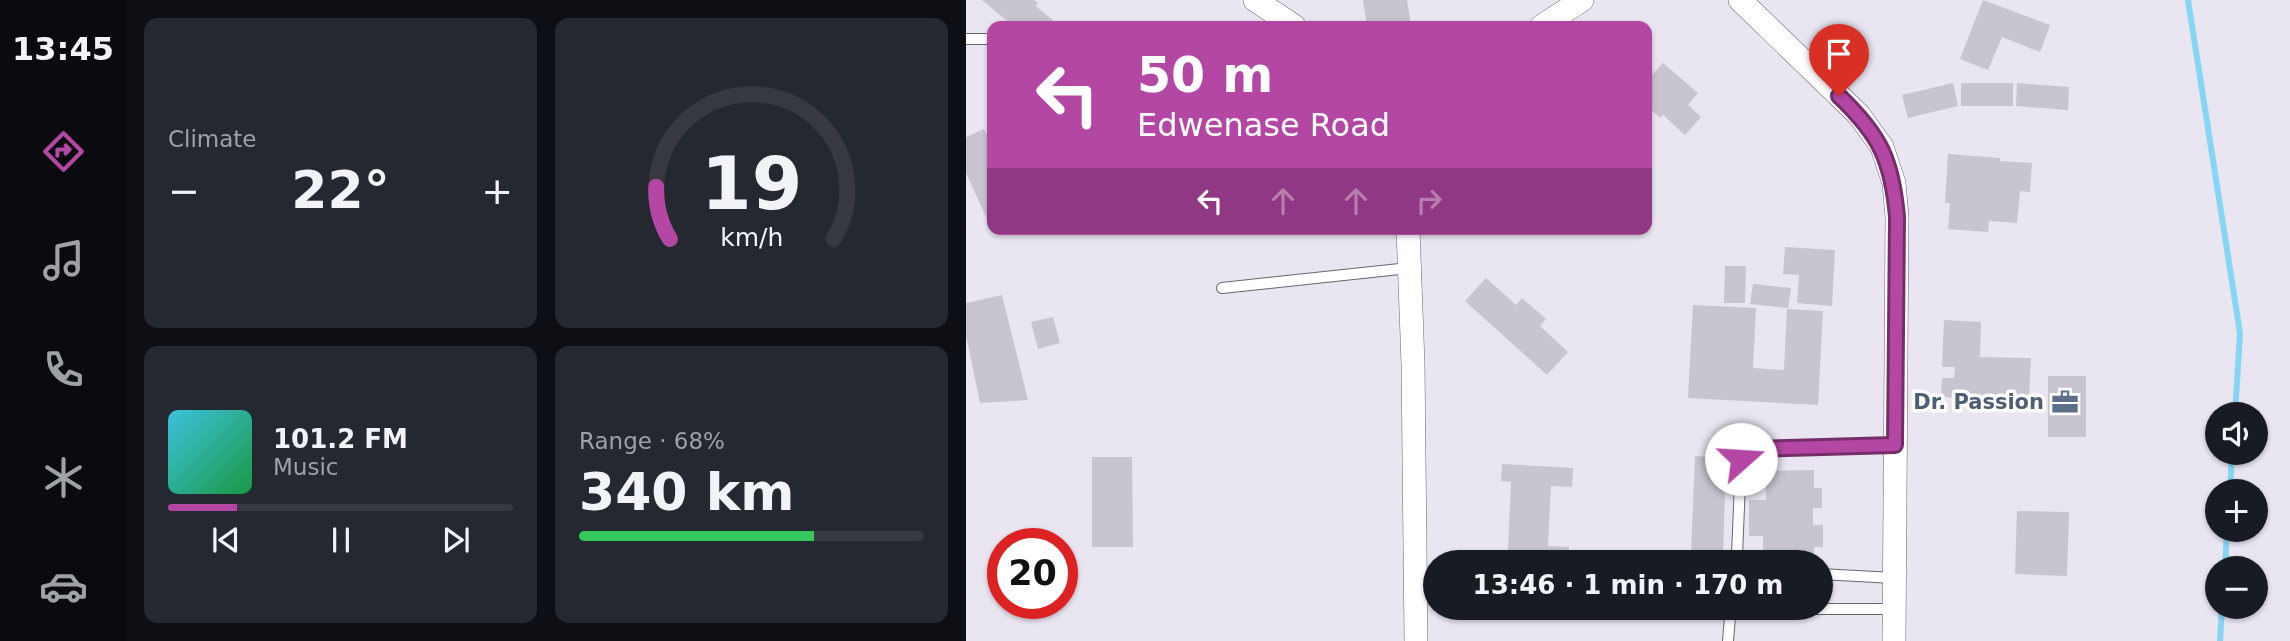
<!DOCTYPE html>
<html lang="en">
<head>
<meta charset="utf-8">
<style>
  :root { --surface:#171b24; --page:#242831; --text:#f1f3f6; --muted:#9ea1a6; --line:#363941; --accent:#b547a4 }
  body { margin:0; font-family:"DejaVu Sans",sans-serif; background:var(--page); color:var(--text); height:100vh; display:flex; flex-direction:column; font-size:26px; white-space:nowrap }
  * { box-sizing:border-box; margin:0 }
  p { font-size:23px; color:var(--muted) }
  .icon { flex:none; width:38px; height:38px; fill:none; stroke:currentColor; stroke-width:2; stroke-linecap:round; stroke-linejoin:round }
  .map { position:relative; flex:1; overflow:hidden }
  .drawer { display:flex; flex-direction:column; gap:18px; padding:18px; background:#0d0f14; width:840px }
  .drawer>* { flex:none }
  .top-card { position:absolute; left:21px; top:21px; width:665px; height:214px; border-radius:14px; box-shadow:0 2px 5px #0004; background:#b547a4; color:#fff; overflow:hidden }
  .tools { position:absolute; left:1239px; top:402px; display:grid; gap:14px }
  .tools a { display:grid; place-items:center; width:63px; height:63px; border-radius:50%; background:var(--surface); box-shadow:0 2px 5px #0004; font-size:35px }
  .speed { position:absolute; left:21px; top:528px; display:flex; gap:14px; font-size:35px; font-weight:700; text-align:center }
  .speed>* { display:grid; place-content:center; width:91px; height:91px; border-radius:50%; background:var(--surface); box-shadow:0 2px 5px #0004; line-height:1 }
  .speed .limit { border:10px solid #d22; background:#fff; color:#111 }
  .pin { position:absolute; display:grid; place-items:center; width:60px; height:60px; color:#fff; margin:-72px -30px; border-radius:50% 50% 50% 0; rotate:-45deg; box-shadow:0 0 7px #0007 }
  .pin .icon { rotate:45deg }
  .me { position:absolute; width:77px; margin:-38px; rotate:71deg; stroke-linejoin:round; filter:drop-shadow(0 0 5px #0008) }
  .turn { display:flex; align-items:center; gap:24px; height:147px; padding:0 35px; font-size:32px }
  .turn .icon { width:91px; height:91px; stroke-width:2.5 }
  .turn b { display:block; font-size:49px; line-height:60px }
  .lanes { display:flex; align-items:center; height:66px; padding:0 35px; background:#0003; justify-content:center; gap:35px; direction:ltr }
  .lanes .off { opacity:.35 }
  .big { font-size:52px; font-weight:800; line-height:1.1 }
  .drawer .card { flex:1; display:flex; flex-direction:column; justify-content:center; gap:10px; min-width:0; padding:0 24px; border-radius:14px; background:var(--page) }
  .drawer .dial { align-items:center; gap:0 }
  .dial svg { height:182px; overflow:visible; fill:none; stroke:var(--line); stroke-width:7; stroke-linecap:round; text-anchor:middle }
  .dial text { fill:var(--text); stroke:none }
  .song { display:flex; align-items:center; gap:21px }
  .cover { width:84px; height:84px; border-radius:10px; background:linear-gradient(135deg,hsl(190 70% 55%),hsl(140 70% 35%)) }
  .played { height:7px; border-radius:4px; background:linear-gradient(90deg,var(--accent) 20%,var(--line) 20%) }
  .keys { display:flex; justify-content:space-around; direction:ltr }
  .heat { display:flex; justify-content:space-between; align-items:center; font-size:38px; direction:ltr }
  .charge { height:10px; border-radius:5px; background:linear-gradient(90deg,#34c759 68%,var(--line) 0) }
  .drawer .tiles { flex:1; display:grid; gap:18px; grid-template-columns:repeat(2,1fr) }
  .trip { position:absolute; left:457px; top:550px; width:410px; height:70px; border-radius:35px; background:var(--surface); box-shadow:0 2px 5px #0004; font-weight:800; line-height:70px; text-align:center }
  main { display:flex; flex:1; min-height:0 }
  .menu { display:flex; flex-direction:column; width:126px; justify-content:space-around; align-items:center; background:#090b0e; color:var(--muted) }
  .menu .icon { width:49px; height:49px }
  .menu .current { color:var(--accent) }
  .menu b { font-size:32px; color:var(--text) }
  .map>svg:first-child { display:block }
</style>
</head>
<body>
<main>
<nav class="menu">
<b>13:45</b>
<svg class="icon current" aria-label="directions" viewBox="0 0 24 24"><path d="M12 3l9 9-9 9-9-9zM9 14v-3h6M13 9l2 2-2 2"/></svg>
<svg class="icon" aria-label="music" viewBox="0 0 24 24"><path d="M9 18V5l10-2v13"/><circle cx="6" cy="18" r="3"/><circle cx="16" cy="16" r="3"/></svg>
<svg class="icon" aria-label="phone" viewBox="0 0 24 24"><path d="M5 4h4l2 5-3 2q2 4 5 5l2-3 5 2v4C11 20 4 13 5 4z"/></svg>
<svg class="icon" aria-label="climate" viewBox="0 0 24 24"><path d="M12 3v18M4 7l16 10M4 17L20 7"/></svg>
<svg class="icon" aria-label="car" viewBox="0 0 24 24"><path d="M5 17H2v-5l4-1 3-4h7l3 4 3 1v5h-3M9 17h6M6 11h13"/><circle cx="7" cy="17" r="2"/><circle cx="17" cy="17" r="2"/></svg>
</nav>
<section class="drawer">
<div class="tiles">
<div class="card"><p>Climate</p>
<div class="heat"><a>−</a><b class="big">22°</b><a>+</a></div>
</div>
<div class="card dial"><svg viewBox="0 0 100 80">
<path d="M14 69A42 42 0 1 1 86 69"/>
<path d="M14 69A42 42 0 0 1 8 46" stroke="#b547a4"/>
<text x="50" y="56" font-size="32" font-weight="700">19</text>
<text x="50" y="72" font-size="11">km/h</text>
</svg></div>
<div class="card">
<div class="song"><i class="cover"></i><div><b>101.2 FM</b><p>Music</p></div></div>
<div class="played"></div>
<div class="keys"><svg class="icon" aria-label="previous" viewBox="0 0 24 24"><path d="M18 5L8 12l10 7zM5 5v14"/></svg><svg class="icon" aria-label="pause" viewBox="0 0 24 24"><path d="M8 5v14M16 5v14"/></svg><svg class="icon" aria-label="next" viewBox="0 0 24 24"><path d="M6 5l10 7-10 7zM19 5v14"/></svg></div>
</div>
<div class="card"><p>Range · 68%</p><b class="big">340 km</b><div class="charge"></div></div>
</div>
</section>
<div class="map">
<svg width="1324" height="641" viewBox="0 0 1324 641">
  <rect width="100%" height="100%" fill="#e9e5f1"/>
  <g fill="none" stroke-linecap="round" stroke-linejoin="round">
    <g stroke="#86d5f5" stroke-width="6">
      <polyline points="1222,0 1274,333 1269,415"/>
      <polyline points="1264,492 1266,453"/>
      <polyline points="1259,569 1261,530"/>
      <polyline points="1254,641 1256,607"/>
    </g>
  </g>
  <g fill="#c8c4d0">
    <polygon points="16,0 68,0 72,3 70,6 90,23 87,26 47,26"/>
    <polygon points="397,0 441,0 445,25 401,26"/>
    <polygon points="1017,0 1084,25 1074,52 1036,37 1022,70 994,59"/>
    <polygon points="860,28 897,65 880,81 843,44"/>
    <polygon points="697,63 732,93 722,105 735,117 719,135 697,115 694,118 681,106 681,80"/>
    <polygon points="987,83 992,106 942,118 936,95"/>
    <rect x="995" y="83" width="52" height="23"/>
    <polygon points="1051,83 1103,87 1102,110 1050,106"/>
    <polygon points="18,129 26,146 26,230 0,173 0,137"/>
    <polygon points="982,154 1034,158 1034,161 1066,163 1064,192 1054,191 1051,223 1023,221 1022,232 982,229 984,203 979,203"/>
    <polygon points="819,247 869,250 866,306 831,303 833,275 817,274"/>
    <polygon points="759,266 780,266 779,303 758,303"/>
    <polygon points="520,278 550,305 556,298 580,319 574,326 602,352 581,375 499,301"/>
    <polygon points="787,284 825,288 822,308 784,304"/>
    <polygon points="36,295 62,400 14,403 0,335 0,303"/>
    <polygon points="727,305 790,308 787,368 818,370 821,309 857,311 852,405 722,398"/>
    <polygon points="87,317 94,343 72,349 65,322"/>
    <polygon points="978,320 1015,322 1014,357 1065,358 1063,400 975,397 976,378 988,378 989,367 976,367"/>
    <rect x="1082" y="376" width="38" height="61"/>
    <polygon points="729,456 760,458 757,554 725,553"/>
    <polygon points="126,457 166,457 167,547 126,547"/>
    <polygon points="536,464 607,468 606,487 585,486 582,546 603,547 603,562 531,562 532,550 542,550 545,482 535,481"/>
    <polygon points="848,470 848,488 856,488 856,508 847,508 847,525 857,525 857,547 848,547 848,562 797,562 797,536 783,536 783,500 800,500 800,471"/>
    <polygon points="1051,511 1103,512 1101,576 1049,574"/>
  </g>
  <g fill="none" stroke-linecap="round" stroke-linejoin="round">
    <defs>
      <g id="service">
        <polyline points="0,39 20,39"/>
        <polyline points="256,288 443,268"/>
        <polyline points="773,562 771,555 775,459 780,452 790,449 929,445"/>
        <polyline points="854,574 928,578"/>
        <polyline points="762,641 764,617 774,609 928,609"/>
      </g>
      <g id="minor">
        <polyline points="289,0 328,26"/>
        <polyline points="774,0 893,115 916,147 928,183 931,217 928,641"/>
        <polyline points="576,26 616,0"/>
        <polyline points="442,229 447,364 450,641"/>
      </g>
    </defs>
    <use href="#service" stroke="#69646f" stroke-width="12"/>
    <use href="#minor" stroke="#69646f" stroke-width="24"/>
    <use href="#service" stroke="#fff" stroke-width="10"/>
    <use href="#minor" stroke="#fff" stroke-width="23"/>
  </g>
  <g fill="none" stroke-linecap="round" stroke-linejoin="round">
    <defs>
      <path id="route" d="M775,459L780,452L790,449L929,445L931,217C926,160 914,135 873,96"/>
    </defs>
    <use href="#route" stroke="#762e6b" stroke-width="18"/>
    <use href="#route" stroke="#b547a4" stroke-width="12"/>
  </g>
  <defs>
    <symbol id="office-bare" viewBox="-9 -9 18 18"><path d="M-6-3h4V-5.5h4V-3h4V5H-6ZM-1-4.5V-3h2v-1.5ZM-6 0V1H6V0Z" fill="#5c6f8a" stroke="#fff" stroke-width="2.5" paint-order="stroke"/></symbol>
  </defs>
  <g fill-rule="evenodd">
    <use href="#office-bare" x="1080" y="383" width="38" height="38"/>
  </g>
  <g text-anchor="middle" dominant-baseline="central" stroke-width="7" stroke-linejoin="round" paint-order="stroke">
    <g font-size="21" font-weight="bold" fill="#4e5e75" stroke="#fff" text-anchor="end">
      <text x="1078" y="402">Dr. Passion</text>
    </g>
  </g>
</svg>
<div class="tools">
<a><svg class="icon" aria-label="sound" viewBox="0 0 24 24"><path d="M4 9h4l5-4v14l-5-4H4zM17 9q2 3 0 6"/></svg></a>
<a>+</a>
<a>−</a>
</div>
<div class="speed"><div class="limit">20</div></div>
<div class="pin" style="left:873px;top:96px;background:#d93025"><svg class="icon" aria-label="arrive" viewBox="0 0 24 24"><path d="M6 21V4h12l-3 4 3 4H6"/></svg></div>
<svg class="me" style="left:775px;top:459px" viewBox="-20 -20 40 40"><circle r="19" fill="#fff"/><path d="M0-13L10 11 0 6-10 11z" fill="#b547a4"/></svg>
<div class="trip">13:46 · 1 min · 170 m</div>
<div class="top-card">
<div class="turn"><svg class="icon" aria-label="left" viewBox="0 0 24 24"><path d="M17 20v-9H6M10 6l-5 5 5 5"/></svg><div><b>50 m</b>Edwenase Road</div></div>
<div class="lanes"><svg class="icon" aria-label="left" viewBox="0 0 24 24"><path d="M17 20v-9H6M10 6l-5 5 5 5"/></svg><svg class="icon off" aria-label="ahead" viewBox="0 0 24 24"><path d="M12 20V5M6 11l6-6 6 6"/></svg><svg class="icon off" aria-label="ahead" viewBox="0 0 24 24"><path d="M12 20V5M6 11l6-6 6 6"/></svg><svg class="icon off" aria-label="right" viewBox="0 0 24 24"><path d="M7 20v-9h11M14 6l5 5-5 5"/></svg></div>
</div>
</div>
</main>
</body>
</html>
